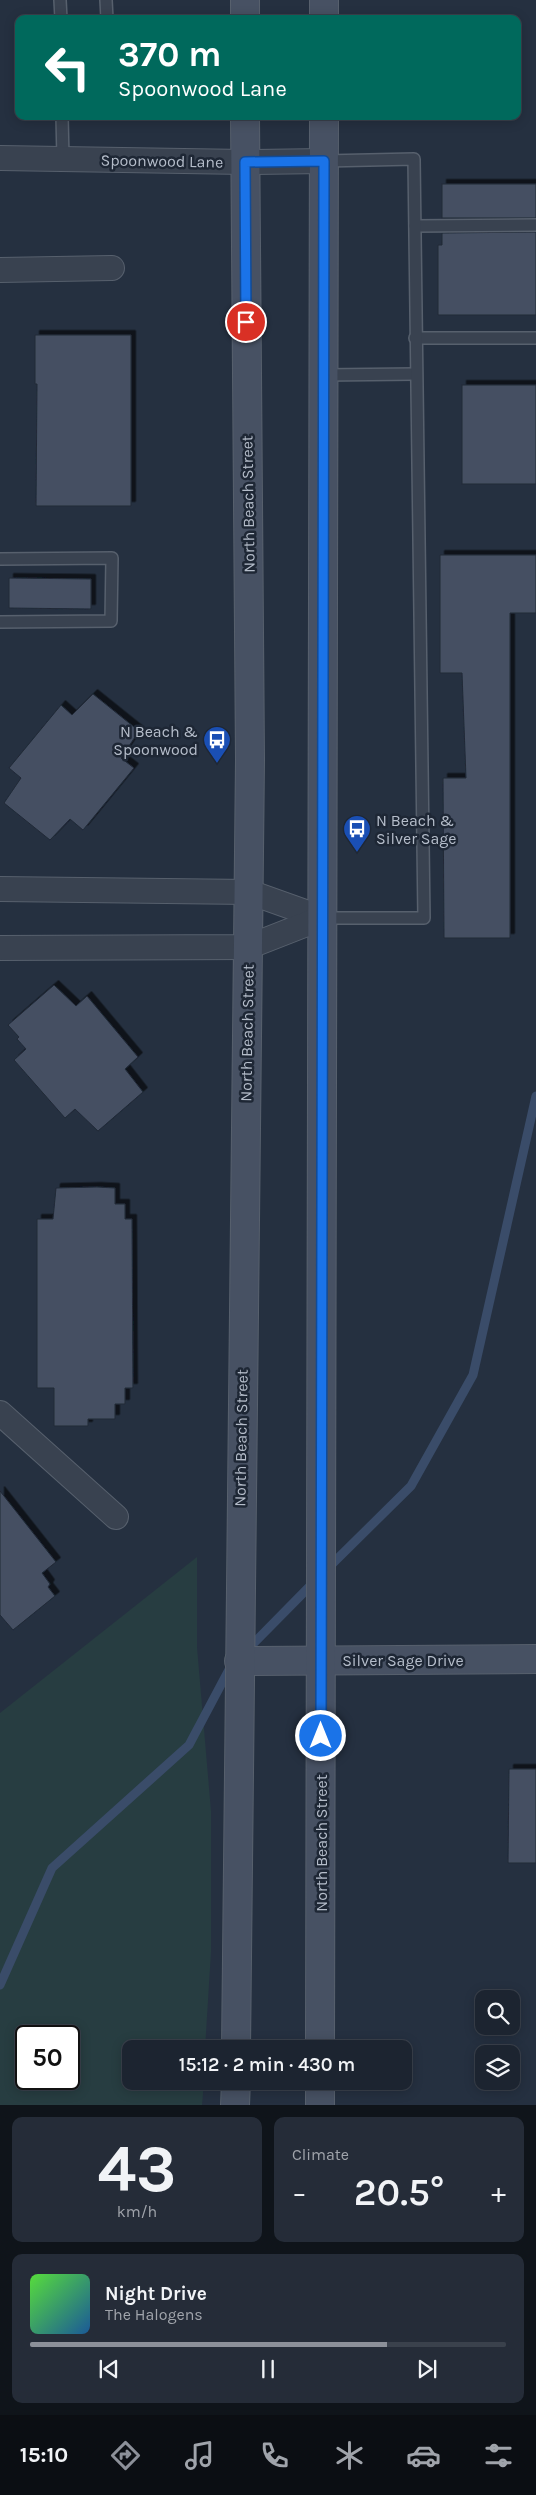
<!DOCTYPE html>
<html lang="en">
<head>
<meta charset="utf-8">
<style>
  :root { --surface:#1c2430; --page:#252c38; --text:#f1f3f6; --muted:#a0a4ab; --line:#3a414c; --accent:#8c9099 }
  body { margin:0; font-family:Karla,sans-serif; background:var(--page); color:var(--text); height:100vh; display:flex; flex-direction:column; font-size:19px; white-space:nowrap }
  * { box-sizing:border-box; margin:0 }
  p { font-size:16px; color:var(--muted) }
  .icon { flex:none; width:28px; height:28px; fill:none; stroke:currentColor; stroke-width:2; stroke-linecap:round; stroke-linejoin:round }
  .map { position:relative; height:2105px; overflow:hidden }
  .sheet { display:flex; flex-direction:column; gap:12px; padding:12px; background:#0f141a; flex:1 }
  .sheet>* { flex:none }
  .guide { position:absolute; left:15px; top:15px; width:506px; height:105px; border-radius:10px; box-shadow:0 2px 12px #0003,0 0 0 1px var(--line); background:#00695c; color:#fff; overflow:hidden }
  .controls { position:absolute; left:475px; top:1990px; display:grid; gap:10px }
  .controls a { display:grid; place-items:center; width:45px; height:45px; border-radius:10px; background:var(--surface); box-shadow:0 2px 12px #0003,0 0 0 1px var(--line); font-size:25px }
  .speed { position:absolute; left:15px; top:2025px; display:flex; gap:10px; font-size:25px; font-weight:700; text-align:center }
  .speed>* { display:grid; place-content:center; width:65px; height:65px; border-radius:50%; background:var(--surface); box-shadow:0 2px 12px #0003,0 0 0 1px var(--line); line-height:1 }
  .speed .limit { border:2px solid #111; border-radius:8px; background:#fff; color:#111 }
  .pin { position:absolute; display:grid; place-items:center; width:42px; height:42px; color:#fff; margin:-21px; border:2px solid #fff; border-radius:50%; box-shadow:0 1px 5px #0007 }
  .me { position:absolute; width:55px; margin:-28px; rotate:0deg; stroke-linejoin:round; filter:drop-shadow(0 0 4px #0008) }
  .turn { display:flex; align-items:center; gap:18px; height:105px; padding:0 20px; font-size:22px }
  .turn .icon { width:65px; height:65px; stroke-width:2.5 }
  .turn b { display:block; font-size:35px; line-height:42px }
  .big { font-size:38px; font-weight:600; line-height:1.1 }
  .sheet .tile { flex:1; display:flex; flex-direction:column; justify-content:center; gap:8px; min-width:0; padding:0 18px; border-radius:10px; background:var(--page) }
  .sheet .dial { align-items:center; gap:0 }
  .dial b { font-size:65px; line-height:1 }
  .song { display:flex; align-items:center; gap:15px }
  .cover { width:60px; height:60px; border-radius:8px; background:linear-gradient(135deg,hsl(110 70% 55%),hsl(210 70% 35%)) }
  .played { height:5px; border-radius:2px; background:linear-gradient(90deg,var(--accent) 75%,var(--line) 75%) }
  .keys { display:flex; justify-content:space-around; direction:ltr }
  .heat { display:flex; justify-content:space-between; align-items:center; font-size:28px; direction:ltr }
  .sheet .tiles { flex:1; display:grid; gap:12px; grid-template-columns:1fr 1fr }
  .tile:last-child { grid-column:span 2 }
  .trip { position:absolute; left:122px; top:2040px; width:290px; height:50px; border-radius:10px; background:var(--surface); box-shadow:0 2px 12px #0003,0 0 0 1px var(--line); font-weight:600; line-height:50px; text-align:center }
  .tabs { display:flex; height:80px; justify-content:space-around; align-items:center; background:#0b0e13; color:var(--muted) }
  .tabs .icon { width:35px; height:35px }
  .tabs .on { color:var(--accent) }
  .tabs b { font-size:22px; color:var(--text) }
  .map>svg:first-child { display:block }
</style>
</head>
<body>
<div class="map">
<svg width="536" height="2105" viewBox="0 0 536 2105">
  <defs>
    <filter id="shadow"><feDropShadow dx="4.5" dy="-4.5" stdDeviation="0" flood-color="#0009"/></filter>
  </defs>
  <rect width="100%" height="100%" fill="#253040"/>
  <path fill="#273d41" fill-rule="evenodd" d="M197,1557V1647L211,1811V1952L205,2049H131V2081H204L202,2105H0V1713ZM26,2036H69V2079H26Z"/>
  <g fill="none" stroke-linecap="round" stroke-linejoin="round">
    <g stroke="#3a4c69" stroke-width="9">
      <polyline points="326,1570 411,1486 473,1375 536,1096"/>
      <polyline points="247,1650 315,1581"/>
      <polyline points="0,1985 52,1868 189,1745 232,1664"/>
    </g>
  </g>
  <g fill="#445062" stroke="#202937" filter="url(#shadow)">
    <rect x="442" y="184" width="94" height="34"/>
    <polygon points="536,232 536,315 438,315 438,245 442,245 442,233"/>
    <polygon points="35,335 131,335 131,506 36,506 37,384 35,384"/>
    <rect x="462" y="385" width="74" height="99"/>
    <polygon points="440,555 536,555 536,613 510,613 510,938 444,938 443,778 466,778 462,673 440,673"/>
    <polygon points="9,578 91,579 91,609 9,608"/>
    <polygon points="93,694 139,731 121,758 134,768 83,830 70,819 50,840 4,803 21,778 9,768 61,705 72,715"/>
    <polygon points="54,985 76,1006 87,996 138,1057 125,1069 143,1092 98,1131 75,1109 65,1118 14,1060 26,1049 17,1039 19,1037 8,1025"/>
    <polygon points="97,1187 115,1188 115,1204 125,1204 125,1219 132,1219 133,1388 125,1388 125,1404 115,1404 115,1419 88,1419 88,1426 54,1426 54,1388 37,1388 37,1219 53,1219 56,1188"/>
    <polygon points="0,1491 56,1562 42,1573 50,1584 48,1587 55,1596 13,1630 0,1615"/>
    <polygon points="509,1769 536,1769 536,1863 508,1863"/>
  </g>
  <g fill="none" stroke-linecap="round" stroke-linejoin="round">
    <defs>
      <g id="lane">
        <polyline points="60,0 61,19"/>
        <polyline points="106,0 107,19"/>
        <polyline points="62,116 63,159"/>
        <polyline points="415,226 536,225"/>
        <polyline points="415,338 536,338"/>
        <polyline points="324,375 415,374"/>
        <polyline points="0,559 112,558 111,621 0,622"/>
        <polyline points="322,918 424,918 414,159 324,161"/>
      </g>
      <g id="street">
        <polyline points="0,158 245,162 324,161"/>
        <polyline points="0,270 112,268"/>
        <polyline points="0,889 249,892 322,918"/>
        <polyline points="0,948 248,947 322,918"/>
        <polyline points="0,1413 116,1517"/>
      </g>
      <g id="secondary">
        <polyline points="245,19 245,0"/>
        <polyline points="324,19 324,0"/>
        <polyline points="239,1661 536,1659"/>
        <polyline points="236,2049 250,760 245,116"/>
        <polyline points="320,2049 324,116"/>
        <polyline points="320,2081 320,2105"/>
        <polyline points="235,2105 236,2081"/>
      </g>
    </defs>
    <use href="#lane" stroke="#57606d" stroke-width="14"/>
    <use href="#street" stroke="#57606d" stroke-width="26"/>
    <use href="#secondary" stroke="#57606d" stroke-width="30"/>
    <use href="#lane" stroke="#394250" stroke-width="11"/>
    <use href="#street" stroke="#394250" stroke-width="24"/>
    <use href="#secondary" stroke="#475163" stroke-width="28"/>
  </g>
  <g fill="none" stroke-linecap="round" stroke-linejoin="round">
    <defs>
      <polyline id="route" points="246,322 245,162 324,161 321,1736"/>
    </defs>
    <use href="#route" stroke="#114b97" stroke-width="12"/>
    <use href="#route" stroke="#1a73e8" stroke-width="9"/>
  </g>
  <defs>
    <symbol id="bus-pin" viewBox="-11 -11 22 30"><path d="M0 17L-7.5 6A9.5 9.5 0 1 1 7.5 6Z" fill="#1a4fb4" stroke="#1e2735"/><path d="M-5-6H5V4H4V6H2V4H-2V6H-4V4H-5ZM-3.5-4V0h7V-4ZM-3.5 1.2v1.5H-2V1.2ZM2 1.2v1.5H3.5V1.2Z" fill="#fff"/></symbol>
  </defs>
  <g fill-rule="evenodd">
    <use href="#bus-pin" x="201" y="724" width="32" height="43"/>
    <use href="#bus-pin" x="341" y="813" width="32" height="43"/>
  </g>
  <g text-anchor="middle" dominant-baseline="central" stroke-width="5" stroke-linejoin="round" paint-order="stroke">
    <g font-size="16" fill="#b5bdca" stroke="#1e2735">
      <text transform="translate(162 161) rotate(1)">Spoonwood Lane</text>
      <text transform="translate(248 504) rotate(-91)">North Beach Street</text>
      <text transform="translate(247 1033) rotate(-89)">North Beach Street</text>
      <text transform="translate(241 1438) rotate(-89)">North Beach Street</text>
      <text x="403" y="1660">Silver Sage Drive</text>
      <text transform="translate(321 1843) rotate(-90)">North Beach Street</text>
    </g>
    <g font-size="16" fill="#b5bdca" stroke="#1e2735" text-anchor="end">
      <text x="198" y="731">N Beach &amp;<tspan x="198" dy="18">Spoonwood</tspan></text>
      <text x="376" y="820" text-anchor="start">N Beach &amp;<tspan x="376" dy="18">Silver Sage</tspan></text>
    </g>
  </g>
</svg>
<div class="controls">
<a><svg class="icon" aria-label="search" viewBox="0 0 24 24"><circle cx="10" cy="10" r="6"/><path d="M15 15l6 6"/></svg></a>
<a><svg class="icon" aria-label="layers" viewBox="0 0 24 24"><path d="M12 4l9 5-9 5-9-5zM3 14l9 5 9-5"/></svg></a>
</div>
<div class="speed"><div class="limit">50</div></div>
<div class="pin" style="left:246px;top:322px;background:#d93025"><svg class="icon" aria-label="arrive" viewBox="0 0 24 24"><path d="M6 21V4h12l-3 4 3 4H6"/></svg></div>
<svg class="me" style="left:321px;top:1736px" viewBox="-20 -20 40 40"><circle r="17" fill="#1a73e8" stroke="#fff" stroke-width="3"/><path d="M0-11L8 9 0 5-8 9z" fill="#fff"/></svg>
<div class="trip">15:12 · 2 min · 430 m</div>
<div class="guide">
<div class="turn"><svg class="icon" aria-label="left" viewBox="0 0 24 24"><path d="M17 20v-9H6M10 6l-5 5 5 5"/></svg><div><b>370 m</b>Spoonwood Lane</div></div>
</div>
</div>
<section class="sheet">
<div class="tiles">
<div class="tile dial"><b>43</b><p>km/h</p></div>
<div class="tile"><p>Climate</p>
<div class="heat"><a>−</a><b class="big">20.5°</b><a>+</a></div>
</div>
<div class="tile">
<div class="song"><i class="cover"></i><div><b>Night Drive</b><p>The Halogens</p></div></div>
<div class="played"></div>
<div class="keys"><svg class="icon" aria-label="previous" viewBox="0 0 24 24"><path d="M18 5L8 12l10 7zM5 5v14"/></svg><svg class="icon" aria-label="pause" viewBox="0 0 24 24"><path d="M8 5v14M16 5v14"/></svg><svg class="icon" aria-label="next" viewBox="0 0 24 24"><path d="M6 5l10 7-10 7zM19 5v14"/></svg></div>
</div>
</div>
</section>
<nav class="tabs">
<b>15:10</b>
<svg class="icon on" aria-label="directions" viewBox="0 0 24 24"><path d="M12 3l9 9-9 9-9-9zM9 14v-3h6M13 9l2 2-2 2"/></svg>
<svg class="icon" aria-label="music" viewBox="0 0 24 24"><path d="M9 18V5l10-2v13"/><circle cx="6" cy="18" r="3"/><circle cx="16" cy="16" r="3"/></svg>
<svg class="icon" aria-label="phone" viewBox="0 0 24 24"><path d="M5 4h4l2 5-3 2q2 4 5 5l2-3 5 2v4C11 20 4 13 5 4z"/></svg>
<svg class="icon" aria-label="climate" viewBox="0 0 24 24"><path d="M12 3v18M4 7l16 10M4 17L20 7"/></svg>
<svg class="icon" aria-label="car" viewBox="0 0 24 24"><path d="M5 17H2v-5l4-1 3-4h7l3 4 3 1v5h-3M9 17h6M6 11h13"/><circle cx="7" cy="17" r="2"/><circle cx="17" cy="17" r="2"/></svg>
<svg class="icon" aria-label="filters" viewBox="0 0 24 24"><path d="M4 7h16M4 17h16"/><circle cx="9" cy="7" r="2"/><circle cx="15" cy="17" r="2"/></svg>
</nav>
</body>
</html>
